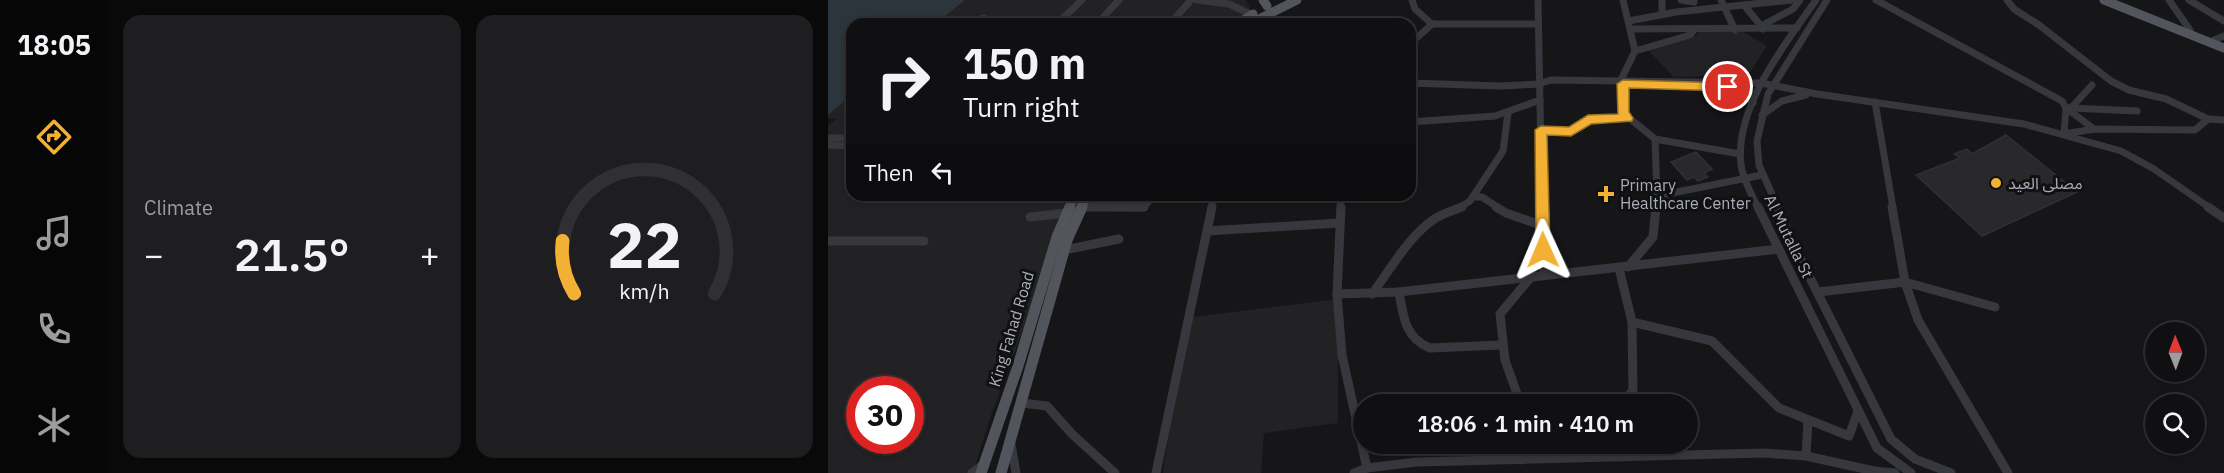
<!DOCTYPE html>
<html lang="en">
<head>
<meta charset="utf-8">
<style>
  :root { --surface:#101012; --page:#1e1e20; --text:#f1f3f6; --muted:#9c9d9f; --line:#303032; --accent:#f2b134 }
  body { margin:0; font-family:"IBM Plex Sans","Noto Sans Arabic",sans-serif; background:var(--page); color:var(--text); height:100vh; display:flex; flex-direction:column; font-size:22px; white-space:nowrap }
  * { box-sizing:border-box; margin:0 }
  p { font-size:20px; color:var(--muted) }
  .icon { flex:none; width:33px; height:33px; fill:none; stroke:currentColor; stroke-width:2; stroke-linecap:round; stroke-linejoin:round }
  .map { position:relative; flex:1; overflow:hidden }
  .sheet { display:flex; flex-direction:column; gap:15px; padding:15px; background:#09090a; width:720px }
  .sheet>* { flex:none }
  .hud { position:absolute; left:18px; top:18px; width:570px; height:183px; border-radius:18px; box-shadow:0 3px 9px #0003,0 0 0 2px var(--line); background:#101012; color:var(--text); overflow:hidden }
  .needle { width:39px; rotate:359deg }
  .controls { position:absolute; left:1317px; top:322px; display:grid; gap:12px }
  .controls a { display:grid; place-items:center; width:60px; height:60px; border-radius:50%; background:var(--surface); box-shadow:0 3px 9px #0003,0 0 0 2px var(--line); font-size:30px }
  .speed { position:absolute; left:18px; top:376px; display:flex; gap:12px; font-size:30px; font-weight:700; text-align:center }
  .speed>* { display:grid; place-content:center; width:78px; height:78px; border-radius:50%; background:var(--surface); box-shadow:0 3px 9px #0003,0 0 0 2px var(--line); line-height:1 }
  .speed .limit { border:9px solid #d22; background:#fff; color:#111 }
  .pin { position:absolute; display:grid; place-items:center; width:51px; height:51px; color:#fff; margin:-26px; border:3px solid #fff; border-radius:50%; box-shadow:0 2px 6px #0007 }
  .me { position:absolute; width:66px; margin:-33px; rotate:359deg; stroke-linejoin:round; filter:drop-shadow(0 0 4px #0008) }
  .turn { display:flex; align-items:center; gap:21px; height:126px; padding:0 18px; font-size:27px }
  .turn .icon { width:78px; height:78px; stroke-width:2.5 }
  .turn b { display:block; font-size:42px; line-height:51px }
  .then { display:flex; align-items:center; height:57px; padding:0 18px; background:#0003; gap:12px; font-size:22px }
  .big { font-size:45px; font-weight:600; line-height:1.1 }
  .sheet .widget { flex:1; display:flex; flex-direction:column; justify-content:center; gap:9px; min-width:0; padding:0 21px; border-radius:18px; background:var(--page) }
  .sheet .dial { align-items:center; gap:0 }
  .dial svg { height:156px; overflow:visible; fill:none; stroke:var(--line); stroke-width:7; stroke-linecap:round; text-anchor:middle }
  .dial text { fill:var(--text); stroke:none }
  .heat { display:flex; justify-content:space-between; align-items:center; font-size:33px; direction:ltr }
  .sheet .tiles { flex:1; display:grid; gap:15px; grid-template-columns:repeat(2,1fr) }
  .trip { position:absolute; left:525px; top:394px; width:345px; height:60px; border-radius:30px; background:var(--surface); box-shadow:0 3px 9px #0003,0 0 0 2px var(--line); font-weight:600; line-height:60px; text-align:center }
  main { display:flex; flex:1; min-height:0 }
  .menu { display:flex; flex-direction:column; width:108px; justify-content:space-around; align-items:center; background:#060607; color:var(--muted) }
  .menu .icon { width:42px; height:42px }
  .menu .on { color:var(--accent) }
  .menu b { font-size:27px; color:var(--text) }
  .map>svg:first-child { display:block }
</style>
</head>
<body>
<main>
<nav class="menu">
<b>18:05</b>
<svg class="icon on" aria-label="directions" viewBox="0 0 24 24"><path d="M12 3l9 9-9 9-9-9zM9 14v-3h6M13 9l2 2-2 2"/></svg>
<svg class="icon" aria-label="music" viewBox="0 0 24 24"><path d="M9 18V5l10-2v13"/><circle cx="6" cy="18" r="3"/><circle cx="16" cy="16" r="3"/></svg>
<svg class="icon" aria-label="phone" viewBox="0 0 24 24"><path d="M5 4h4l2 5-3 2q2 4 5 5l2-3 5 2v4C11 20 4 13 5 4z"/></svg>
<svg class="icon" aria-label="climate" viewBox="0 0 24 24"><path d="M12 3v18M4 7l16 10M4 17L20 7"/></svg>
</nav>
<section class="sheet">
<div class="tiles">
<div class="widget"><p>Climate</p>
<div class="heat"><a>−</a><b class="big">21.5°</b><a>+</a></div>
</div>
<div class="widget dial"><svg viewBox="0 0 100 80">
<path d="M14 69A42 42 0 1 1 86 69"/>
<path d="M14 69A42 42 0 0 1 8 42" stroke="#f2b134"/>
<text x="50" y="56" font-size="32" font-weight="700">22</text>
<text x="50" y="72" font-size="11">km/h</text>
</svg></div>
</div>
</section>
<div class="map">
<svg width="1396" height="473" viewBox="0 0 1396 473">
  <rect width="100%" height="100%" fill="#161618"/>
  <g fill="#222225" fill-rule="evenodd">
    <polygon points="137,0 418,0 423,11 403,24 108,24"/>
    <polygon points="870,31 914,31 939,46 920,75 846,77 820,50 869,35"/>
    <path d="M24,95V195H245L161,421L145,473H0V125L9,119L0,118V115ZM32,390H82V441H32Z"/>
    <polygon points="510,299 510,423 436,433 433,473 335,473 357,318"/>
  </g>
  <polygon fill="#2c353c" points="0,0 137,0 108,24 24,24 24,95 0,115"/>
  <g fill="#29292c" stroke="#303034" stroke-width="1.5">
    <polygon points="1178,135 1249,192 1154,236 1088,175 1132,158 1126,154 1139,149 1144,154"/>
    <polygon points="868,152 884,169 876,173 880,177 870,181 866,177 859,180 843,162"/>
  </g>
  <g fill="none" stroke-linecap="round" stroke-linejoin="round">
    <g stroke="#37383d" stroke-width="7">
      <polyline points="369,0 401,4 424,15"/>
      <polyline points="710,0 714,208"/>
      <polyline points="834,0 834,14"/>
      <polyline points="853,0 866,2"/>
      <polyline points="893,0 907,30"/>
      <polyline points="1048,0 1234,101 1238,108 1266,129"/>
      <polyline points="1179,0 1186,9 1211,25 1283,81 1301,90 1338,99 1380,119"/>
      <polyline points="1341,0 1362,30"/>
      <polyline points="1361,0 1396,21"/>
      <polyline points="916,5 933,26"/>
      <polyline points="155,18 171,24"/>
      <polyline points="801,21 848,12 964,0"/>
      <polyline points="229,24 254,0"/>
      <polyline points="269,24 291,0"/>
      <polyline points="342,24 363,0"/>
      <polyline points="604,24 710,24"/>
      <polyline points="803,29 969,28"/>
      <polyline points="935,29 933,26 965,9 972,0"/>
      <polyline points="1386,40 1396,36"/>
      <polyline points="582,44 604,24 587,9 584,0"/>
      <polyline points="807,51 862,35 866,30"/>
      <polyline points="582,54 582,62"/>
      <polyline points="793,80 807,51 795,0"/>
      <polyline points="582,83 672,86 713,84"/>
      <polyline points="710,84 723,80 933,83 989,94 1196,124 1293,151 1326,169 1382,208"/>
      <polyline points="795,84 795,113 827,139 912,154"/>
      <polyline points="1264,85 1243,108 1238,108 1236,134 1266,129 1367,130 1380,119 1396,120"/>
      <polyline points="900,87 916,95 925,103"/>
      <polyline points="1047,102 1065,208"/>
      <polyline points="1243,108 1309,111"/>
      <polyline points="934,115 954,101 978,95"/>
      <polyline points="582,122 667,116 712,100"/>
      <polyline points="713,130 743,132 760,120 799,118"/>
      <polyline points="0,138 24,138"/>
      <polyline points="827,139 829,196"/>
      <polyline points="0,145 24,146"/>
      <polyline points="645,197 654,197 671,208"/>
      <polyline points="252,207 315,208 327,195"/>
      <polyline points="383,208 386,195"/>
      <polyline points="512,208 513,195"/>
      <polyline points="631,208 642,201 675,151 680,113"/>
      <polyline points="828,208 829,196 934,175"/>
      <path d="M930,208C924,195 915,180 913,165C906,108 957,44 988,0"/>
      <polyline points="950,208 931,165 929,141 940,94 999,0"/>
    </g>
    <g stroke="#37383d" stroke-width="9">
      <polyline points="252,207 316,207"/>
      <polyline points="513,207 509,294 514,355 539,468"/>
      <polyline points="668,207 678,213 715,226"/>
      <polyline points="714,207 716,274"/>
      <polyline points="930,207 1049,448 1083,473"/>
      <polyline points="949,207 967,248 1063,439 1087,459 1123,473"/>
      <polyline points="1380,207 1396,218"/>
      <polyline points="202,217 238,213"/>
      <polyline points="379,231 511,223"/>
      <polyline points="0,241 96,241"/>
      <polyline points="236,250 291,239"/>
      <polyline points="800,267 825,237 828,207"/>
      <polyline points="791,268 804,322"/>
      <path d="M571,292C575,316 577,338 602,348L673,345"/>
      <polyline points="990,292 1077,282 1064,207"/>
      <polyline points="509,294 571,292 951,249"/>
      <path d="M544,294C563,269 581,235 608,218C616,213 626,210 634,207"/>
      <polyline points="1167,307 1077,282 1090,320 1180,473"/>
      <polyline points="194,403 219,406 244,434 287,473"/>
      <polyline points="693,405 677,360 672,314 703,277"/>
      <polyline points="796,405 796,400 805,391 804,322 884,341 951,408 1021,436 1030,411"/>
      <polyline points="183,444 188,473"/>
      <polyline points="693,444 694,460"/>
      <polyline points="978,456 980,421"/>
      <polyline points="791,457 792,444"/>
      <polyline points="144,473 157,463"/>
      <polyline points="328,473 384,207"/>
      <polyline points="526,473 539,468 588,462 935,453 978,456 1046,471 1067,473"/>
    </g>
    <g stroke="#53555c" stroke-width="9">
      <polyline points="435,0 439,6"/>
      <polyline points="1276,0 1396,48"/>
      <polyline points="409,24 425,14"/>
      <polyline points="421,24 469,0"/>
      <polyline points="241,208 247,195"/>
      <polyline points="253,208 259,195"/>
    </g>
    <g stroke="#53555c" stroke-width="11">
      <polyline points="153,473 190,366 229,237 242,207"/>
      <polyline points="173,473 239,240 254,207"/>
    </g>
  </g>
  <polygon fill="#f2b134" stroke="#9d7322" stroke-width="1.5" points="795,80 900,83 906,87 900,91 801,88 801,112 805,118 804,121 763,124 743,136 719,135 722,250 715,255 710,254 708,250 707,130 713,126 741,127 760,115 790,114 789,84"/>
  <g fill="#f2b134" stroke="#111113" stroke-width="2">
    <circle cx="1168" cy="183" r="6"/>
    <path d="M775 185h6v6h6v6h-6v6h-6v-6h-6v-6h6z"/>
  </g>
  <g text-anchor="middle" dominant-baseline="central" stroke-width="6" stroke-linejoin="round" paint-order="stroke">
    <g font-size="16" fill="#a8adb8" stroke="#111113" text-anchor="start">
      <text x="1180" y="183">مصلى العيد</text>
      <text x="792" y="185">Primary<tspan x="792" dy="18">Healthcare Center</tspan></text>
    </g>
    <g font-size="16" fill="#a8adb8" stroke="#111113">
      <text transform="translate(961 236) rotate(64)">Al Mutalla St</text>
      <text transform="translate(183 329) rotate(-73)">King Fahad Road</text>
    </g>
  </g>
</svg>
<div class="controls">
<a><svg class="needle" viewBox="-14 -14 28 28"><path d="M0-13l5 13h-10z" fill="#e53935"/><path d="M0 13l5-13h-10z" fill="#9c9d9f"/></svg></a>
<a><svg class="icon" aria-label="search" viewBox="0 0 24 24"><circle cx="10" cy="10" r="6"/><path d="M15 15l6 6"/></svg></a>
</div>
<div class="speed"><div class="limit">30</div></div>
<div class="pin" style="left:900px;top:87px;background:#d93025"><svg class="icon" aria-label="arrive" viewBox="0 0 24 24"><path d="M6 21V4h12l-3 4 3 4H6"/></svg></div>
<svg class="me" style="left:715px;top:250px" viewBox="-20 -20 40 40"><path d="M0-17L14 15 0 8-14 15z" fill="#f2b134" stroke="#fff" stroke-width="4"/></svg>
<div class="trip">18:06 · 1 min · 410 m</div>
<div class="hud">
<div class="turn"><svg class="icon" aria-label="right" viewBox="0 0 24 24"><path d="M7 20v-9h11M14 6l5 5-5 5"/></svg><div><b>150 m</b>Turn right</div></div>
<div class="then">Then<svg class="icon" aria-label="left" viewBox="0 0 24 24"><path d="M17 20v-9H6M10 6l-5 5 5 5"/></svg></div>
</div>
</div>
</main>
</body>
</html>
